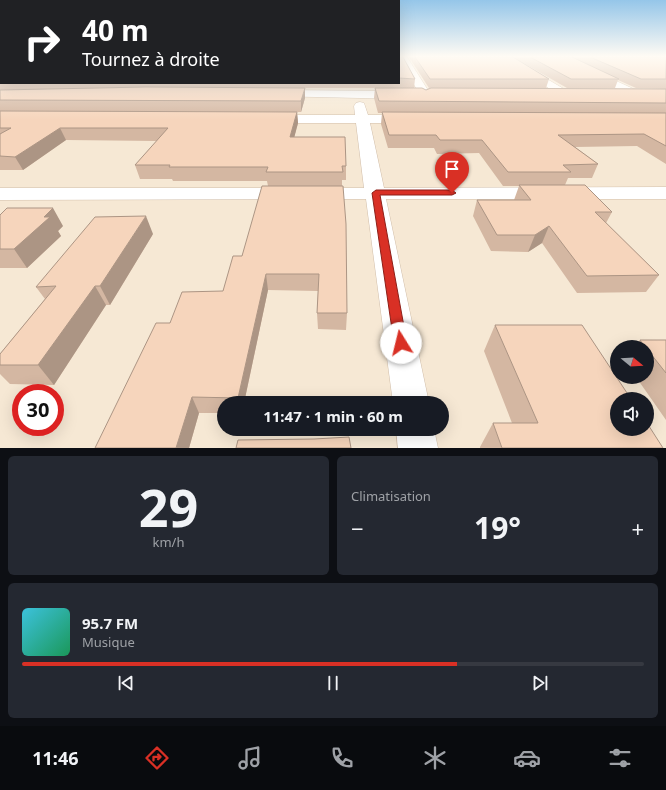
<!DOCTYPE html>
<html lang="fr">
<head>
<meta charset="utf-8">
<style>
  :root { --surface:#171b24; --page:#242831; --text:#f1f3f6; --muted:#9ea1a6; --line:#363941; --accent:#d93025 }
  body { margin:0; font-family:"Noto Sans",sans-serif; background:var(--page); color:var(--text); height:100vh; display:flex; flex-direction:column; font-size:15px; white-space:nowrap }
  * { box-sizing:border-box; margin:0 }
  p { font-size:13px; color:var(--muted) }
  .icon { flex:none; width:22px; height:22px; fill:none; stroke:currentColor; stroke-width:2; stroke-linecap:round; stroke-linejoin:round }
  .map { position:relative; height:448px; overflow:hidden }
  .side { display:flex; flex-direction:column; gap:8px; padding:8px; background:#0d0f14; flex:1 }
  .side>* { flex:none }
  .banner { position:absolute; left:0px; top:0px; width:400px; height:84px; box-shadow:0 4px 16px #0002; background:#202124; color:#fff; overflow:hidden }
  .needle { width:26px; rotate:108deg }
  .buttons { position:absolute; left:610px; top:340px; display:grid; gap:8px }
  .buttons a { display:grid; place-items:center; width:44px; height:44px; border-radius:50%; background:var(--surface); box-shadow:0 4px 16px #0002; font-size:20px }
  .speed { position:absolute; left:12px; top:384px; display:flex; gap:8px; font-size:20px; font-weight:700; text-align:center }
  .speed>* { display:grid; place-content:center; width:52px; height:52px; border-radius:50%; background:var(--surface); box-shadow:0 4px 16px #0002; line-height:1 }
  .speed .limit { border:6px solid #d22; background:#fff; color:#111 }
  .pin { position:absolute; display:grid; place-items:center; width:34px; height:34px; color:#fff; margin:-41px -17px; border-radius:50% 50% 50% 0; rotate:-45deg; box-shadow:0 0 4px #0007 }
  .pin .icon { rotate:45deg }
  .me { position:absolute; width:44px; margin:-22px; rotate:351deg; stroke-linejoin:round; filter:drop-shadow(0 0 3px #0008) }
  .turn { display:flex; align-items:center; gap:14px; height:84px; padding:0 16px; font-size:18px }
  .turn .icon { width:52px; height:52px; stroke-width:2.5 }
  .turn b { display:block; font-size:28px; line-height:34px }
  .big { font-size:30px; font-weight:700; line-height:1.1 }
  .side .widget { flex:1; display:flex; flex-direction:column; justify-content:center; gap:6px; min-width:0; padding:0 14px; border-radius:6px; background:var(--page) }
  .side .dial { align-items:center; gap:0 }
  .dial b { font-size:52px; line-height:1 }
  .song { display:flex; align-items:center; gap:12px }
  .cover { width:48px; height:48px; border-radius:6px; background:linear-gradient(135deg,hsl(190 70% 55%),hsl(150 70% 35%)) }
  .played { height:4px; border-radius:2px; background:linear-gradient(90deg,var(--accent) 70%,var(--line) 70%) }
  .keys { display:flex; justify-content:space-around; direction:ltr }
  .heat { display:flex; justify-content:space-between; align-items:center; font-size:22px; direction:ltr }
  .side .tiles { flex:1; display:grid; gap:8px; grid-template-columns:1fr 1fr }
  .widget:last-child { grid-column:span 2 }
  .trip { position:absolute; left:217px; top:396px; width:232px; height:40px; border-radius:20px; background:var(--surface); box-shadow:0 4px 16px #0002; font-weight:700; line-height:40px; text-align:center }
  .menu { display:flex; height:64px; justify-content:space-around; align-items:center; background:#090b0e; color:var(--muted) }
  .menu .icon { width:28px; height:28px }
  .menu .active { color:var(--accent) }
  .menu b { font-size:18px; color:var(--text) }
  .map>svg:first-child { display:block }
</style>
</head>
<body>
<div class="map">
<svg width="666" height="448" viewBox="0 0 666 448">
  <rect width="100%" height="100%" fill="#fef6e6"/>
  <path fill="#f6e8d4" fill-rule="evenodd" d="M0,57L1,83H399V57H666V448H0ZM617,347H647V377H617ZM21,393H55V427H21ZM617,399H647V429H617ZM224,403H442V429H224Z"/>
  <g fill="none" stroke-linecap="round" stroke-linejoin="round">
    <defs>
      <g id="street">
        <polygon points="399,57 407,57 431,95 429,97 421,97"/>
        <polygon points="500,57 510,57 569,92 571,94 569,96 561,96"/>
        <polygon points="554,57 565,57 640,92 642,94 640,96 632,96 555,59"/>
        <polygon points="275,90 405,91 409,93 411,95 409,97 405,99 271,96 269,94 271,92"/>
        <polygon points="360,102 364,103 368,115 411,115 416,116 418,119 416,122 411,123 370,123 384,188 666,187 666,199 386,199 429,403 393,403 366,199 0,200 0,188 364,188 356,123 267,123 262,122 260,119 262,116 267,115 355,115 354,106 356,103"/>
        <polygon points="396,429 434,429 438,448 398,448"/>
      </g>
    </defs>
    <use href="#street" stroke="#d1beaa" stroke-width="1"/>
    <use href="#street" fill="#fff" fill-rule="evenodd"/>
  </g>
  <g fill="#d4b7a2">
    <polygon points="399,57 415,79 414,88 426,90 429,88 409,57 513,57 549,79 546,88 666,89 666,164 637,146 575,147 598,164 592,178 568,178 565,185 612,212 606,223 659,275 646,292 577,293 542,243 528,252 491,251 473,216 477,200 514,200 519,186 503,186 479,153 437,154 434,148 388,148 381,124 382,113 378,113 374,98 375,88 292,88 305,98 301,112 297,112 298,123 294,137 346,166 346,180 342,180 342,186 347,313 346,330 318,329 317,313 318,291 268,290 244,403 224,403 224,413 199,413 189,448 95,448 170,323 223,291 242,256 268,186 267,181 173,181 172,179 140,179 135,165 157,141 66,140 23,170 0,170 0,90 29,89 0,90 0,65 1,65 1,83 399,83"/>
    <polygon points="513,57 666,57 666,89 636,88 618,80 615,88 567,88"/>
    <polygon points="0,215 63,226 58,231 61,236 27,268 0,268"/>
    <polygon points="153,234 110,305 106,305 54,385 10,384 0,374 0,354 45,299 36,287"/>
    <polygon points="495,325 663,448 480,448 480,447 493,423 512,423 484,351"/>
    <polygon points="640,340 666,340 666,420 636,377 647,377 647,347 634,347"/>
  </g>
  <g fill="#ac9584">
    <polygon points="305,88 305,98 301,112 301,101"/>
    <polygon points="297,112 298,123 291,150 290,137"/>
    <polygon points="60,128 66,140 23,170 15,157"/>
    <polygon points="53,208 63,226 58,231 61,236 27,268 14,249 44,217"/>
    <polygon points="146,216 153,234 110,305 100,286"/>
    <polygon points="549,226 542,243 528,252 535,235"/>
    <polygon points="266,274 268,290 244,403 239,403 238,398"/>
    <polygon points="95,286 106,305 54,385 38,365"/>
    <polygon points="192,397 199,413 189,448 176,448"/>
  </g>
  <g fill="#f6d5bc" stroke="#ac9584">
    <polygon points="399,57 403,57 415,79 399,78"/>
    <polygon points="415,57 513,57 549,79 430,79"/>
    <polygon points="530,57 572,57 619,79 571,79"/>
    <polygon points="590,57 666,57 666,79 641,79"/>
    <rect x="0" y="65" width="1" height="15"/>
    <polygon points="145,87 305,88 301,101 0,100 0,90"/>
    <polygon points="375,88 422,88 426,90 431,88 666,89 666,103 379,101"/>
    <polygon points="0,111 297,112 290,137 345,137 346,166 342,166 343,172 266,172 268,167 169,167 170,165 135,165 168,128 60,128 15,157 0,156 0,134 11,128 0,128"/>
    <polygon points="382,112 666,113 666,146 644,134 558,135 598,164 563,165 571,172 508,172 482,140 440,140 436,135 389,135"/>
    <polygon points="519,185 585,185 612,212 595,212 659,275 587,276 549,226 535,235 497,235 477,200 531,200"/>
    <polygon points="262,186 343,186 346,224 347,313 317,313 319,274 266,274 238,398 192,397 176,448 95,448 156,323 170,323 182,292 223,291 233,256 242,256"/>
    <polygon points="7,208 53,208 44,217 50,217 14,249 0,249 0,215"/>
    <polygon points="146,216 100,286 95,286 38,365 0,365 0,354 56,286 36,287 95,217"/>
    <polygon points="495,325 582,325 631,399 617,399 617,429 647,429 647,423 663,448 502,448 493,423 538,423"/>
    <polygon points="640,340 666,340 666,373 647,349 647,347 645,347"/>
    <polygon points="349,437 351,448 236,448 238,440 314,439"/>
  </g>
  <linearGradient id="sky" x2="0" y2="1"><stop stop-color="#95c6e9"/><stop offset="0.47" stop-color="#fffbf4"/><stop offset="1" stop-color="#fffbf4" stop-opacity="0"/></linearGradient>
  <rect width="666" height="120" fill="url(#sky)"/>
  <polygon fill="#d93025" stroke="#8d1f18" points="376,190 452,190 456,193 452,195 380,195 407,343 405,347 401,348 396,347 394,343 372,193"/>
</svg>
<div class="buttons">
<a><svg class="needle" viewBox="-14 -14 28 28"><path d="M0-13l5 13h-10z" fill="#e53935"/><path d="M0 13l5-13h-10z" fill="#9ea1a6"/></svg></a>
<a><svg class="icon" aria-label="sound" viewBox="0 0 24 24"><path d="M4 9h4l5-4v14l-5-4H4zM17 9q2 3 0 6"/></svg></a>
</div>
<div class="speed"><div class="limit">30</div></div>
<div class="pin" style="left:452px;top:193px;background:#d93025"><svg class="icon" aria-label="arrive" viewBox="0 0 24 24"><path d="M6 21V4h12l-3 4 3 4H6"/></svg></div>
<svg class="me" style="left:401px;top:343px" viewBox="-20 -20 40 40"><circle r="19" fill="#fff"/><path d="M0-13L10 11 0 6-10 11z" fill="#d93025"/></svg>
<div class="trip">11:47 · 1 min · 60 m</div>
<div class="banner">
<div class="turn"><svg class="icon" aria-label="right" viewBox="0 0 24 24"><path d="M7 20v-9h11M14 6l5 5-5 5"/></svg><div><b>40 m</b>Tournez à droite</div></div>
</div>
</div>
<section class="side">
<div class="tiles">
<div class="widget dial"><b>29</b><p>km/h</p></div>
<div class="widget"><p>Climatisation</p>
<div class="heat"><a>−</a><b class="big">19°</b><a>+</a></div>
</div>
<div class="widget">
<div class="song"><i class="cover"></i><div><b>95.7 FM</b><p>Musique</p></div></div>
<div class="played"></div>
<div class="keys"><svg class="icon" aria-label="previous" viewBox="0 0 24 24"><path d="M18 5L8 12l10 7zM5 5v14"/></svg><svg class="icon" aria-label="pause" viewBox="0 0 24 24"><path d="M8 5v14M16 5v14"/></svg><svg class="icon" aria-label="next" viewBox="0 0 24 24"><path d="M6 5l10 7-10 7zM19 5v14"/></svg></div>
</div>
</div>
</section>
<nav class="menu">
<b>11:46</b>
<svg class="icon active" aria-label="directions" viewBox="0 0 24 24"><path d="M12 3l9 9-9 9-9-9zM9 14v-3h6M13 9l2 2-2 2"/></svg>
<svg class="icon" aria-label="music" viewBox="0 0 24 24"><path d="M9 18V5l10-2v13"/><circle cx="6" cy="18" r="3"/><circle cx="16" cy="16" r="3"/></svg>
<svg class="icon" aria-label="phone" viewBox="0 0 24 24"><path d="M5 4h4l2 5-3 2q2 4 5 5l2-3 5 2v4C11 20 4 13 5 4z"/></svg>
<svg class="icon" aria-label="climate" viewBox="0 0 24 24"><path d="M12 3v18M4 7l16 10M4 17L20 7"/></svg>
<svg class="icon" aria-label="car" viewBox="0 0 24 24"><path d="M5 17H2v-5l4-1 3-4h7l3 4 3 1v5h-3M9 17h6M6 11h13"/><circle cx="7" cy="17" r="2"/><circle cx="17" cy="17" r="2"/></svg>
<svg class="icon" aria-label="filters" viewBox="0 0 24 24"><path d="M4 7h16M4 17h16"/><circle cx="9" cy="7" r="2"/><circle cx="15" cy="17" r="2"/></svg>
</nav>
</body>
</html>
